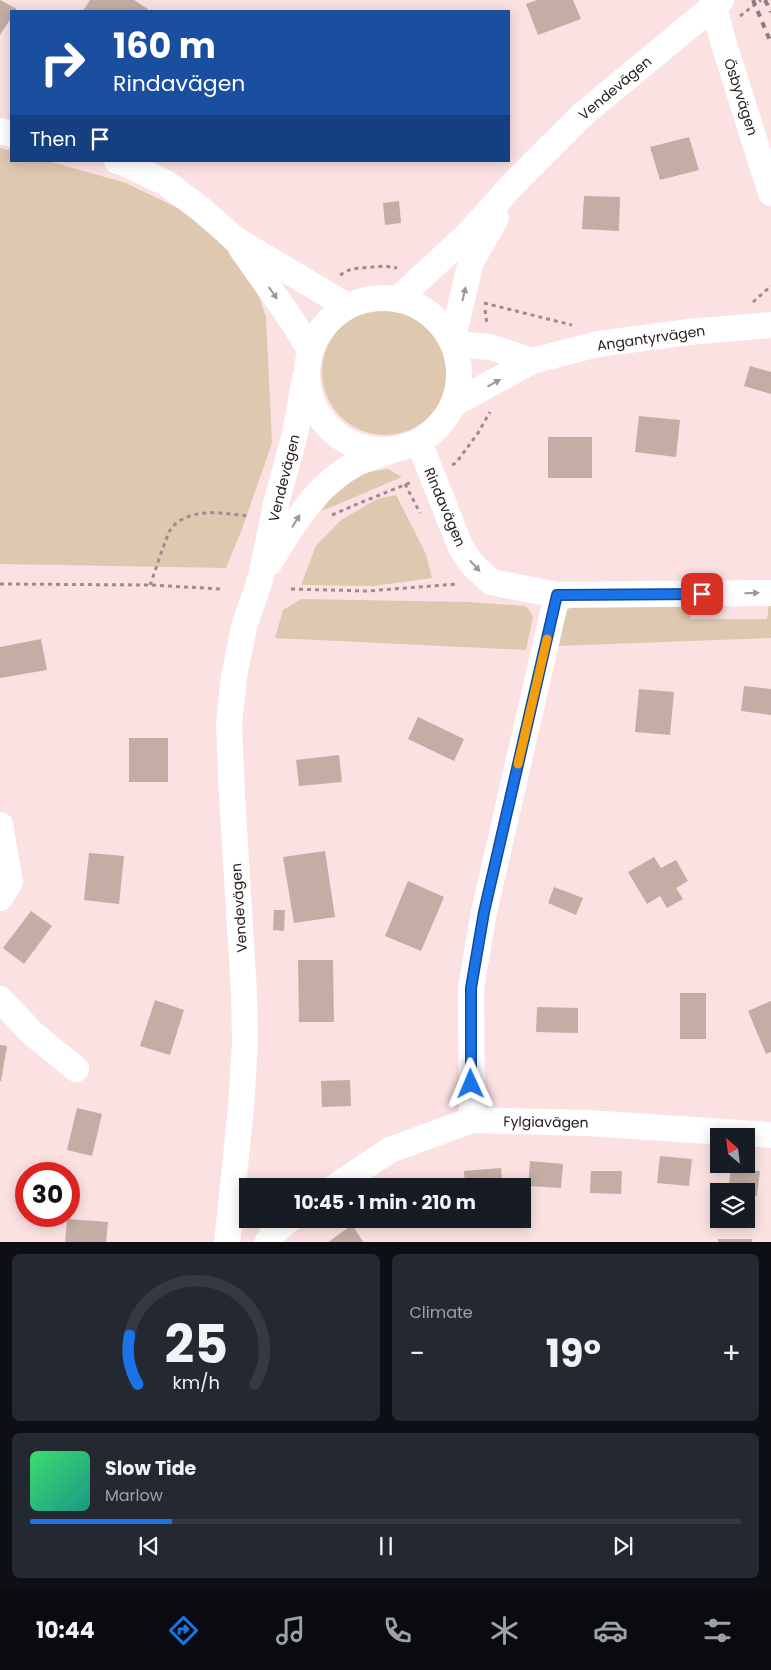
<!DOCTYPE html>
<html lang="en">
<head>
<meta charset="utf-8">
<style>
  :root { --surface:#171b24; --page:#242831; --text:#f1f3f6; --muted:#9ea1a6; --line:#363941; --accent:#1a73e8 }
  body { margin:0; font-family:Poppins,sans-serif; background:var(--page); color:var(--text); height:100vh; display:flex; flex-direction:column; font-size:19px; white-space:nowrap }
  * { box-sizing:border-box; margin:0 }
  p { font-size:16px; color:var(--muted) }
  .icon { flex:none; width:28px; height:28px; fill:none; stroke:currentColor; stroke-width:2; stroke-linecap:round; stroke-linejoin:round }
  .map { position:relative; height:1242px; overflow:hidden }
  .panel { display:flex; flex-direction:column; gap:12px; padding:12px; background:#0d0f14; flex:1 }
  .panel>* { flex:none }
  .top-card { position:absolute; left:10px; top:10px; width:500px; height:152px; border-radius:0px; box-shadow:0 2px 12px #0003; background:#1a4fa0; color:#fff; overflow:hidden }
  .needle { width:32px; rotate:332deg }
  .fabs { position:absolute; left:710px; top:1128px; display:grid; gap:10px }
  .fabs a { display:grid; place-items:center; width:45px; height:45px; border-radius:0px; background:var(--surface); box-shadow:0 2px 12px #0003; font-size:25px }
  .speed { position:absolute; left:15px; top:1162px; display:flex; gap:10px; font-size:25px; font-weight:700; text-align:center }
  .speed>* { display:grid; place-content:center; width:65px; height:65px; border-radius:50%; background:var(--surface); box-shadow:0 2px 12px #0003; line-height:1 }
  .speed .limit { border:8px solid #d22; background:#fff; color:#111 }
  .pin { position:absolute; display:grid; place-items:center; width:42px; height:42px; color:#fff; margin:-21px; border-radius:10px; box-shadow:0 2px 8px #0006 }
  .me { position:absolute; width:55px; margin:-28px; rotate:359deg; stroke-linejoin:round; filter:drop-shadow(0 0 4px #0008) }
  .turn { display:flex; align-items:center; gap:18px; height:105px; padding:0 20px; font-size:22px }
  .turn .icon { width:65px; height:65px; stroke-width:2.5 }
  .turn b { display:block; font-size:35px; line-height:42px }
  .then { display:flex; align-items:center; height:48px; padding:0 20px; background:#0003; gap:10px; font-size:19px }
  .big { font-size:38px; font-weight:700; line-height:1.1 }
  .panel .tile { flex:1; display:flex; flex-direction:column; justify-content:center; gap:8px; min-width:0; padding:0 18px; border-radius:8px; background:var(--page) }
  .panel .dial { align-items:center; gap:0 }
  .dial svg { height:130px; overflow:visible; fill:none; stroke:var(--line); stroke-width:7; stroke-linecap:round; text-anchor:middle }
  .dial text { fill:var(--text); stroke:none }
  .song { display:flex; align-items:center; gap:15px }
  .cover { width:60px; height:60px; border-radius:8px; background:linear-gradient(135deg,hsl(140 70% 55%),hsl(170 70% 35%)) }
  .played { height:5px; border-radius:2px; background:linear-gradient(90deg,var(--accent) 20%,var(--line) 20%) }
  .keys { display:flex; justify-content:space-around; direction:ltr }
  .heat { display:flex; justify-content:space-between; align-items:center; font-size:28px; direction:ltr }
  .panel .tiles { flex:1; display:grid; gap:12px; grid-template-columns:1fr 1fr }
  .tile:last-child { grid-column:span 2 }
  .trip { position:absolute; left:239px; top:1178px; width:292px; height:50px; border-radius:0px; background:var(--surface); box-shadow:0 2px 12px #0003; font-weight:700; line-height:50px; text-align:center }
  .menu { display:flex; height:80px; justify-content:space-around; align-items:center; background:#090b0e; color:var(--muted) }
  .menu .icon { width:35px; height:35px }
  .menu .selected { color:var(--accent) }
  .menu b { font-size:22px; color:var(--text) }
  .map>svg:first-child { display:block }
</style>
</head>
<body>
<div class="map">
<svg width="771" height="1243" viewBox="0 0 771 1243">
  <rect width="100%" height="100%" fill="#fbe1e2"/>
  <g fill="#dec9b0">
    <polygon points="0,148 11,151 11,161 48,161 126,183 194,216 252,276 266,317 272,443 242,529 226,568 0,564"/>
    <circle cx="385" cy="372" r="63"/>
    <polygon points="388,469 402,477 322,511 335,487 361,473"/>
    <polygon points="396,495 426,554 432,578 374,586 301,585 316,546 341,520 377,499"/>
    <polygon points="301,599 470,602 524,606 528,608 533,617 526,650 275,638 283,610"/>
    <polygon points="691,600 691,619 767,619 769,605 771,605 771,638 557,646 561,612 578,605"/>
  </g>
  <g fill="#c3ada4">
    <polygon points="0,0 17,9 15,11 11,11 11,18 0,35"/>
    <polygon points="90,0 134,0 148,9 147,11 83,11"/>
    <polygon points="537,0 573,0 581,19 538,35 526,4"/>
    <polygon points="689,137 699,170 660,180 650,147"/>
    <polygon points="584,196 620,197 619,231 582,229"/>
    <polygon points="399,201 401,223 385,225 383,203"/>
    <polygon points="750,366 771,372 771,394 744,386"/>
    <polygon points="639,416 680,420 676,457 635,452"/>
    <rect x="548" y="437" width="44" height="41"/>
    <polygon points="41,639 47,670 0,678 0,647"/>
    <polygon points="744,686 771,689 771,715 741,711"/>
    <polygon points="639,689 674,692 670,735 635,732"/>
    <polygon points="418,717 464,739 454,761 408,739"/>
    <rect x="129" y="738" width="39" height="44"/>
    <polygon points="339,755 342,782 299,786 296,760"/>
    <polygon points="325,851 335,917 294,923 283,857"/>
    <polygon points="89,853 124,856 119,904 84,900"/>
    <polygon points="654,857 661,868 676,860 688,881 676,888 683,899 667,908 660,896 647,904 628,872"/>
    <polygon points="408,881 444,897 421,951 385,936"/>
    <polygon points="554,887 583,898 576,915 548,903"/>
    <polygon points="274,910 285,910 284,931 273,930"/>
    <polygon points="31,911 52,926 24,964 3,948"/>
    <polygon points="298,960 333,960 334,1022 299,1022"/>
    <rect x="680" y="993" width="26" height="46"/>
    <polygon points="155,1000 184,1010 170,1055 140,1046"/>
    <polygon points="771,1001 771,1052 766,1054 748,1011"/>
    <polygon points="537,1007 578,1008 578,1033 536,1032"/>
    <polygon points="0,1045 7,1046 1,1081 0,1081"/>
    <polygon points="350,1080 351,1106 322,1107 321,1081"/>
    <polygon points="77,1108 102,1114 92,1156 67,1150"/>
    <polygon points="660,1156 692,1159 689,1186 657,1183"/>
    <polygon points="530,1161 563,1164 561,1188 528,1186"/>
    <polygon points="501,1168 502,1185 465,1186 464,1171"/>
    <polygon points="731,1168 760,1171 757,1196 746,1194 746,1191 728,1191"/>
    <polygon points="591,1171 622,1171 621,1194 590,1193"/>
    <polygon points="422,1179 427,1186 411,1186"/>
    <polygon points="67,1219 108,1222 106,1243 65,1243"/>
    <polygon points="352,1225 364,1243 327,1243"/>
    <rect x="718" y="1239" width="34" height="4"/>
  </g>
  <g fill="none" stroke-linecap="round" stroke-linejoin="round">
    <g stroke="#9f8c8d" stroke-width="3" stroke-dasharray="4 4" stroke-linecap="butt">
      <polyline points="740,16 761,0"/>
      <polyline points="340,275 351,269 384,266 397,268"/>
      <polyline points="753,302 771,286"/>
      <polyline points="484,303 572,325"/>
      <polyline points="485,310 487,324"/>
      <polyline points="452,465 456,463 478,433 490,412"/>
      <polyline points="405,484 420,513"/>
      <polyline points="332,515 362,502 412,482"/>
      <polyline points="0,584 150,585 221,589"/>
      <path d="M150,585C154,575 167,533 172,527C193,506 224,514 250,516"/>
      <polyline points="291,589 367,591 458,584"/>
    </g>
    <g stroke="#fff" stroke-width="26">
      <polyline points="712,0 723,41 771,193"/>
      <polyline points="0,131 11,134"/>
      <polyline points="117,161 124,163 166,183 202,210 235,239 347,306"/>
      <polyline points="241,248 289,316 309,348"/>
      <circle cx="383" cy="374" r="76"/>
      <polyline points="399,298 468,234 515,182 582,115 721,0"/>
      <polyline points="452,341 471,262 496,218"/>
      <polyline points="454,344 490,347 532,361"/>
      <polyline points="455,403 532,361 598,344 689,332 771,325"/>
      <polyline points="419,442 461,548 472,564 491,582 557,595 771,593"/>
      <path d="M270,562C294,524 315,485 357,463C367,458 379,455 390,451"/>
      <polyline points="0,825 10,882 0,898"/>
      <polyline points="0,999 32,1033 76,1069"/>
      <polyline points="472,1120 471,988 484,912 557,595"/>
      <polyline points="336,1186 390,1150 472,1120 587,1123 771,1135"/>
      <polyline points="227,1243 241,1108 245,1042 244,992 232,797 229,723 234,677 244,627 261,577 277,500 295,434 305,378"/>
      <polyline points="267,1243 273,1233 290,1219"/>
    </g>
    <g stroke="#8e7d7d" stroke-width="4" stroke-dasharray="6 6" stroke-linecap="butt">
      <polyline points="753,0 771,43"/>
      <polyline points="765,0 771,12"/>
    </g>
  </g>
  <defs><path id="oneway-solid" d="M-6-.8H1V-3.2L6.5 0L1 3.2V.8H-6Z" transform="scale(1.25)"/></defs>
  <g fill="#9c9898">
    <use href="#oneway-solid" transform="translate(273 293) rotate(55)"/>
    <use href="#oneway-solid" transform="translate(464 294) rotate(-77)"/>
    <use href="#oneway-solid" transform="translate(494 383) rotate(-29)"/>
    <use href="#oneway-solid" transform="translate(296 521) rotate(-58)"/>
    <use href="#oneway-solid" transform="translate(475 566) rotate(47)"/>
    <use href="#oneway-solid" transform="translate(752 593) rotate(-1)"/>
  </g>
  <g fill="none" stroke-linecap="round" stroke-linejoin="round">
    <defs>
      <polyline id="route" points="471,1084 471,988 484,912 557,595 702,594"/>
    </defs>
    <use href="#route" stroke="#114b97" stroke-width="12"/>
    <use href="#route" stroke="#1a73e8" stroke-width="9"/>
    <polyline stroke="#f59e0b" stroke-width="9" points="518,764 547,639"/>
  </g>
  <g text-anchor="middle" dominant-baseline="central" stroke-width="5" stroke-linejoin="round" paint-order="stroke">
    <g font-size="14" fill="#241b1b" stroke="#fff">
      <text transform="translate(615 88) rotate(-40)">Vendevägen</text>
      <text transform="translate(741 97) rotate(72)">Ösbyvägen</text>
      <text transform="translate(651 338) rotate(-8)">Angantyrvägen</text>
      <text transform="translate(284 478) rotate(-76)">Vendevägen</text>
      <text transform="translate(445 507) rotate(67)">Rindavägen</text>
      <text transform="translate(239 908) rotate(-94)">Vendevägen</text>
      <text transform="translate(546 1122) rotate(1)">Fylgiavägen</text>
    </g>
  </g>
</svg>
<div class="fabs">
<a><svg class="needle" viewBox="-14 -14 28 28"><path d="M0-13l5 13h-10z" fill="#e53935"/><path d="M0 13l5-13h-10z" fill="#9ea1a6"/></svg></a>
<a><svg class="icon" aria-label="layers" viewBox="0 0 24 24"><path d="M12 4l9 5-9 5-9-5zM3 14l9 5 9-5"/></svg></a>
</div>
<div class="speed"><div class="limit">30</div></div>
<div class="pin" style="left:702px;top:594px;background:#d93025"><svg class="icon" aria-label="arrive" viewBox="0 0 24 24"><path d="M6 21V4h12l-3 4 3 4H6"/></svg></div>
<svg class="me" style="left:471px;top:1084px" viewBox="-20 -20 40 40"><path d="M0-17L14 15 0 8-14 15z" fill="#1a73e8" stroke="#fff" stroke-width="4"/></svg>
<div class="trip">10:45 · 1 min · 210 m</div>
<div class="top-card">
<div class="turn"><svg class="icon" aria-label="right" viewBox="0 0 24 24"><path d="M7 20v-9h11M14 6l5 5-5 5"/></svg><div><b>160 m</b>Rindavägen</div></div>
<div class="then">Then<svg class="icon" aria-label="arrive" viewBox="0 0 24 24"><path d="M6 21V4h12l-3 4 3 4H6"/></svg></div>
</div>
</div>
<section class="panel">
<div class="tiles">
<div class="tile dial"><svg viewBox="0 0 100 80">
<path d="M14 69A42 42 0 1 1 86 69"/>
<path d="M14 69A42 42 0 0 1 9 39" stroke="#1a73e8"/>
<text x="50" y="56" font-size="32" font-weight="700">25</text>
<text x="50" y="72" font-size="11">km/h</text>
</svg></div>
<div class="tile"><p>Climate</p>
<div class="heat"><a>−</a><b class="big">19°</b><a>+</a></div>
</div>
<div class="tile">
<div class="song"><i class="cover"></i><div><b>Slow Tide</b><p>Marlow</p></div></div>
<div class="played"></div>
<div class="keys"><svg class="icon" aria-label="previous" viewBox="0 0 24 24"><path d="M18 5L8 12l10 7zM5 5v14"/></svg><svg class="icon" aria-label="pause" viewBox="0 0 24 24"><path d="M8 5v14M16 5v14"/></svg><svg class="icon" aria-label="next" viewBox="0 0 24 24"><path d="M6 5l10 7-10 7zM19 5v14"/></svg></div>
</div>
</div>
</section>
<nav class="menu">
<b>10:44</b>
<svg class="icon selected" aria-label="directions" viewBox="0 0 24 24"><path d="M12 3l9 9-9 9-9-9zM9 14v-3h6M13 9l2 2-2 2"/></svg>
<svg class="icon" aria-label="music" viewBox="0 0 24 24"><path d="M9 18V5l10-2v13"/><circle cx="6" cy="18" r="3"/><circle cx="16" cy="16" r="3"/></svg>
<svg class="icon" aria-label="phone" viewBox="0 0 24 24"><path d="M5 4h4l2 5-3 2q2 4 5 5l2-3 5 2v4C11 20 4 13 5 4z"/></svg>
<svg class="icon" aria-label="climate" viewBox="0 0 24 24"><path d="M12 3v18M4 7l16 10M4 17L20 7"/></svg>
<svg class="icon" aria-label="car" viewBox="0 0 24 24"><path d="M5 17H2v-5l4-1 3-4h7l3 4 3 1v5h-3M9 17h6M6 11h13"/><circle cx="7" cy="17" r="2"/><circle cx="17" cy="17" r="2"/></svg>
<svg class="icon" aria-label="filters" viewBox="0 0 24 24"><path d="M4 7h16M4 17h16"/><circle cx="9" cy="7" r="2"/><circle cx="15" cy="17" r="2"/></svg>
</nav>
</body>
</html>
